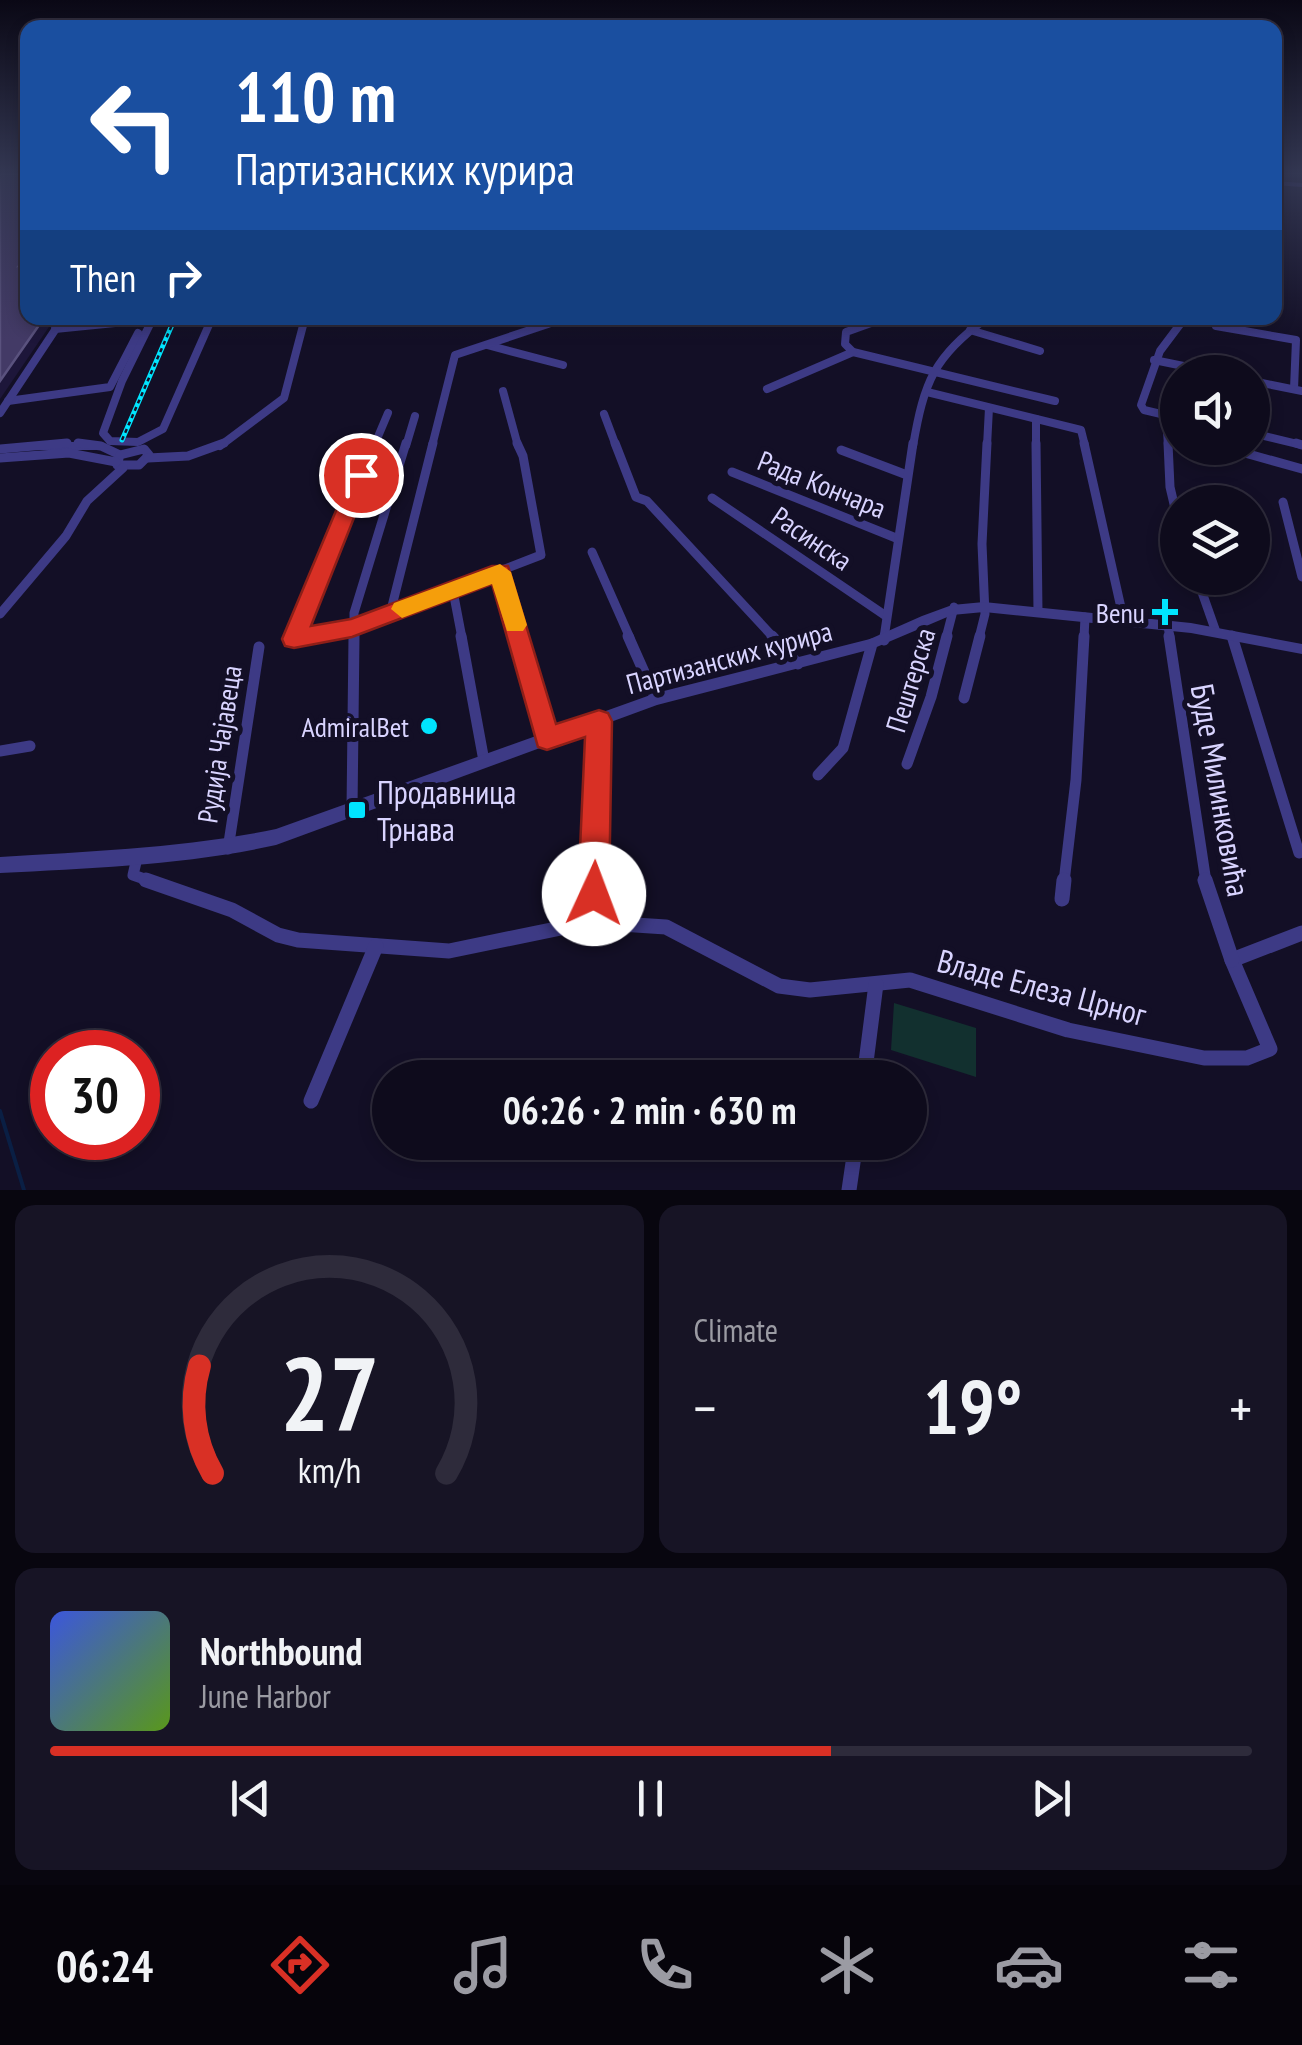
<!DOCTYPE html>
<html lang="en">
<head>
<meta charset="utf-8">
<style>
  :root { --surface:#0e0b1c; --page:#171425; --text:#f1f3f6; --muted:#9b9ba3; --line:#2e2b3b; --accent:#d93025 }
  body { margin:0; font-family:"PT Sans Narrow",sans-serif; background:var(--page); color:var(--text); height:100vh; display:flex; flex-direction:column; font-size:38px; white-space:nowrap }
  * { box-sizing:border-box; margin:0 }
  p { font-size:32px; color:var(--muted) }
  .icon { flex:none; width:55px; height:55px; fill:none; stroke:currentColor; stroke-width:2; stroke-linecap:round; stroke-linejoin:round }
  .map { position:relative; height:1190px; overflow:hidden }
  .sheet { display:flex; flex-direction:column; gap:15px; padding:15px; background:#08060f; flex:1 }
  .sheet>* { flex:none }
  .banner { position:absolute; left:20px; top:20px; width:1262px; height:305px; border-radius:20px; box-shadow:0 5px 15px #0003,0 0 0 2px var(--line); background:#1a4fa0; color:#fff; overflow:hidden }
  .buttons { position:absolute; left:1160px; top:355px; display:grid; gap:20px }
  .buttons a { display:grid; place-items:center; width:110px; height:110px; border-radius:50%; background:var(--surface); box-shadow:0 5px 15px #0003,0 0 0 2px var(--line); font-size:50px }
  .speed { position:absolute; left:30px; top:1030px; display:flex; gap:20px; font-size:50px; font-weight:700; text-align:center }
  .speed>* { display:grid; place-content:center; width:130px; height:130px; border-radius:50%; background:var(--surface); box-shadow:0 5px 15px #0003,0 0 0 2px var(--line); line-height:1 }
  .speed .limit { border:15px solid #d22; background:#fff; color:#111 }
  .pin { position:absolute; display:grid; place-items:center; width:85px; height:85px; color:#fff; margin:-42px; border:5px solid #fff; border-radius:50%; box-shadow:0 2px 10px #0007 }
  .me { position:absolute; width:110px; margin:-55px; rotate:2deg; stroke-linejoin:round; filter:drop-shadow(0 0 8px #0008) }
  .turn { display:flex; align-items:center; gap:35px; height:210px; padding:0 50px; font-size:45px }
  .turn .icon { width:130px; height:130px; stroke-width:2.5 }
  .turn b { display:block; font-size:70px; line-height:85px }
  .then { display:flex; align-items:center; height:95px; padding:0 50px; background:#0003; gap:20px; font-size:38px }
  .big { font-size:75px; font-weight:800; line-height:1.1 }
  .sheet .widget { flex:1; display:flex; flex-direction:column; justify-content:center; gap:15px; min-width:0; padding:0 35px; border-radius:20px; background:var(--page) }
  .sheet .dial { align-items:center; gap:0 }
  .dial svg { height:260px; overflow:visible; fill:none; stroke:var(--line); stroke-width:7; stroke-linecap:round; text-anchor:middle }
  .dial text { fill:var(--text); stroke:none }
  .song { display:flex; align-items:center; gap:30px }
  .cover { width:120px; height:120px; border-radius:15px; background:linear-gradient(135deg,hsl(230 70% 55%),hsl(90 70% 35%)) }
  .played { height:10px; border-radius:5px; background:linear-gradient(90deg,var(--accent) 65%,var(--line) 65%) }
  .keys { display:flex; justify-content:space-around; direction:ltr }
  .heat { display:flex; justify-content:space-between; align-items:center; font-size:55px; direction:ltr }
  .sheet .tiles { flex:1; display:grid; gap:15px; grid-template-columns:1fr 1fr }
  .widget:last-child { grid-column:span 2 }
  .trip { position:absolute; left:372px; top:1060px; width:555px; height:100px; border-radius:50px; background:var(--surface); box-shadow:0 5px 15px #0003,0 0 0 2px var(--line); font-weight:800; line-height:100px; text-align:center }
  .tab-bar { display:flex; height:160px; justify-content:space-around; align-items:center; background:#06040b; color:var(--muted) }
  .tab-bar .icon { width:70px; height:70px }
  .tab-bar .active { color:var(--accent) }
  .tab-bar b { font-size:45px; color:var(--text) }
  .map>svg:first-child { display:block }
</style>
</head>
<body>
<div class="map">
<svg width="1302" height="1190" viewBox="0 0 1302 1190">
  <rect width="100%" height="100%" fill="#130f26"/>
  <polygon fill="#12302f" points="894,1003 976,1028 976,1077 891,1050"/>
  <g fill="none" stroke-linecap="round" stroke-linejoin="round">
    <polyline stroke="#0a1f44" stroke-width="4" points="0,1111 24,1190"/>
    <g stroke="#3d3a85" stroke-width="8">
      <polyline points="153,318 122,381 103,433 110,441 138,442 163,429 212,318"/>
      <polyline points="1216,326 1296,340 1294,389"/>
      <polyline points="55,329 145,320"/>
      <polyline points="970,330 1040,351"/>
      <polyline points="487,345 563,365"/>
      <polyline points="853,352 1055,401"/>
      <polyline points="1154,360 1213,372"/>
      <polyline points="1252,381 1302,391"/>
      <polyline points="767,389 853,352 845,344 846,332 885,318"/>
      <polyline points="503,391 518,446"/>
      <polyline points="927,392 1081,430 1085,446"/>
      <polyline points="8,401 110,387 138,333"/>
      <polyline points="0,413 63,318"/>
      <polyline points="604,414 616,446"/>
      <polyline points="1166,416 1168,446"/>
      <polyline points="1178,418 1144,410 1141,405 1160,351 1181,323"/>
      <polyline points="1036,419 1036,446"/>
      <polyline points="1252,433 1302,445"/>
      <polyline points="37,446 101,446"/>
      <polyline points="220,446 284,398 305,318"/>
      <polyline points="374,446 388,413"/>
      <polyline points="406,446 415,416"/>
      <polyline points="432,446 455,355 548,324"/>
      <path d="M913,446C924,382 934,356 987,318"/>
      <polyline points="987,446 989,408"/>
    </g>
    <g stroke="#3d3a85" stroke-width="9">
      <polyline points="78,443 101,446 120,455"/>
      <polyline points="615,443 636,497 647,501 774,638"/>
      <polyline points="1036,443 1038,612"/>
      <polyline points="1084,443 1124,621"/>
      <polyline points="1168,443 1170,487 1178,521"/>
      <polyline points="1296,443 1302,445"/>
      <polyline points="1227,448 1302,469"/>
      <polyline points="0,449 67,443"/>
      <polygon points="144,449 149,455 139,465 117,465 120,455"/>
      <polyline points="841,450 907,475"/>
      <polyline points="0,458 69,453 116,462"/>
      <polyline points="148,458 188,456 224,443"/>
      <polyline points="732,472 896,538"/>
      <polyline points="712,498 886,616"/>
      <polyline points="1283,502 1302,577"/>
      <polyline points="592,552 630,638"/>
      <polyline points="500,572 519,638"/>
      <polyline points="1197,578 1216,632"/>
      <polyline points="453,591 462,638"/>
      <polyline points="0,614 66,536 87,501 123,468"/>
      <polyline points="390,614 433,443"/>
      <polyline points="1168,626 1170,638"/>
      <polyline points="294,638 375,443"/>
      <polyline points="298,638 352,628 541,555 523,456 517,443"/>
      <polyline points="354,638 354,613 406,443"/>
      <polyline points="884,638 913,443"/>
      <polyline points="946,638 954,607"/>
      <polyline points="979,638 985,614 982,544 987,443"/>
      <polyline points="1084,638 1085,617"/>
    </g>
    <g stroke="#3d3a85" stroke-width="11">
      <polyline points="295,636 294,639 311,636"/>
      <polyline points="461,636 484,761"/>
      <polyline points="518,636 547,738"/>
      <polyline points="628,636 656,699"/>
      <polyline points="772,636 798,664"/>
      <polyline points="1169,636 1206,882"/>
      <polyline points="1232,636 1299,853"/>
      <polyline points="884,640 885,636"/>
      <polyline points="964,698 980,636"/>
      <polyline points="0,751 30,746"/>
      <polyline points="907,764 931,697 947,636"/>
      <polyline points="818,775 843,748 872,644"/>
      <polyline points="352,810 354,636"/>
      <polyline points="228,849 259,647"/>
      <polyline points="137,858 133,875 153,882"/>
      <polyline points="592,882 599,721"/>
      <polyline points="1064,882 1076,780 1084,636"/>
    </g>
    <g stroke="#3d3a85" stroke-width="15">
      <polyline points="146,880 232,910 278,935 298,940 449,951 590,922 666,927 779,986 810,990 910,980 1068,1030 1204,1058 1247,1058 1270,1049 1232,960 1302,933"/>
      <polyline points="1205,880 1232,960"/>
      <polyline points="1062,899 1064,880"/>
      <polyline points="590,922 592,880"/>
      <polyline points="864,1078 876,984"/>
      <polyline points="311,1101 376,946"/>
      <polyline points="849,1190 856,1142"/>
    </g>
    <g fill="#3d3a85" fill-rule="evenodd">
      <polygon points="1275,181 1302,183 1302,187 1275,185"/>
      <path d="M984,602L1191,623L1302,644V654L1191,633L984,612L952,615L872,649L657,705L276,845C185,865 93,868 0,873V857C93,851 185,848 276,829L656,693L870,639L922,616L952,605Z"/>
    </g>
    <defs>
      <polyline id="rail" points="122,440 175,318"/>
    </defs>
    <use href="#rail" stroke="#00e5ff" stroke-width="5"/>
    <use href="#rail" stroke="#130f26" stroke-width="2.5" stroke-dasharray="4" stroke-linecap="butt"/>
  </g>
  <polygon fill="#1d163a" points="44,318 55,318 0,399 0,381"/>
  <polygon fill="#433a66" stroke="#5a527e" stroke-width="2.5" points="0,174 28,174 28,256 19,266 28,265 28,318 44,318 0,381"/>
  <linearGradient id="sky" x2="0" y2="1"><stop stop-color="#0a0815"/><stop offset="0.51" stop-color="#333752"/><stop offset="1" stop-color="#333752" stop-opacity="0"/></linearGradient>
  <rect width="1302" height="340" fill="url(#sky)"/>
  <polygon fill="#d93025" stroke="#8d1f18" stroke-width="2.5" points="361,469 371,475 311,626 351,619 492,566 508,566 556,724 599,710 608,713 612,721 609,894 605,905 594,910 583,905 578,894 585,737 547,750 538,747 492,584 352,637 294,648 285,646 282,639 351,475"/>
  <polygon fill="#f59e0b" points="500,564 511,572 527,625 523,631 507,631 492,584 402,618 391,609 394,603"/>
  <g fill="#00e5ff" stroke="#130f26" stroke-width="4">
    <path d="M1160 597h10v10h10v10h-10v10h-10v-10h-10v-10h10z"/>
    <circle cx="429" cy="726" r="10"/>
    <rect x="347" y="800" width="20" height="20" rx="5"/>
  </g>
  <g text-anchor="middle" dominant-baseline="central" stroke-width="10" stroke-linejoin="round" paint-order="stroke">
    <g font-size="28" fill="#d9d4ff" stroke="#130f26">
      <text transform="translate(822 484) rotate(22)">Рада Кончара</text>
      <text transform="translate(812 538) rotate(34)">Расинска</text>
      <text transform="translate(729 657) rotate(-15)">Партизанских курира</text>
      <text transform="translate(910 680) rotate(-73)">Пештерска</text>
      <text transform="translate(219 744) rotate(-81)">Рудија Чајавеца</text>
    </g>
    <g font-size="28" fill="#d9d4ff" stroke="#130f26" text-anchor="end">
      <text x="1145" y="612">Benu</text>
      <text x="409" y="726">AdmiralBet</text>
    </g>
    <g font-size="32" fill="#d9d4ff" stroke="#130f26">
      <text transform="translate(1221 790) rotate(80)">Буде Милинковића</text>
      <text transform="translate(1042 987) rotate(15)">Владе Елеза Црног</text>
    </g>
    <g font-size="32" fill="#d9d4ff" stroke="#130f26" text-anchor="start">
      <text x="377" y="792">Продавница<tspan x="377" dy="37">Трнава</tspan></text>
    </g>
  </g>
</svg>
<div class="buttons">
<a><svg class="icon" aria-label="sound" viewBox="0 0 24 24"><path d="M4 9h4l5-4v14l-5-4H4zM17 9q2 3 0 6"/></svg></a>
<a><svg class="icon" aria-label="layers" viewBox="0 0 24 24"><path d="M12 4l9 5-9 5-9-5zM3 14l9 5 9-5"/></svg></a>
</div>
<div class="speed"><div class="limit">30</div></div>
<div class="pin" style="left:361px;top:475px;background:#d93025"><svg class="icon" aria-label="arrive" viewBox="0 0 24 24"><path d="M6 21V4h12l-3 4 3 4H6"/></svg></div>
<svg class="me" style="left:594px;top:894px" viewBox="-20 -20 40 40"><circle r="19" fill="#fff"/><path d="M0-13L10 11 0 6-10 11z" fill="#d93025"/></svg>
<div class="trip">06:26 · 2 min · 630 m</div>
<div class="banner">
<div class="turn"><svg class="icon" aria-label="left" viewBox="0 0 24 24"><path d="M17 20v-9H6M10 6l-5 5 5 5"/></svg><div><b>110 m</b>Партизанских курира</div></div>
<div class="then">Then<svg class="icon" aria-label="right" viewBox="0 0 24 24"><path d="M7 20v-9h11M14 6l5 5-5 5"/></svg></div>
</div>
</div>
<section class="sheet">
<div class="tiles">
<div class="widget dial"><svg viewBox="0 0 100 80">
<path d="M14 69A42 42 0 1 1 86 69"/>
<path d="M14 69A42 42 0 0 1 10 36" stroke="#d93025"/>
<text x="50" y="56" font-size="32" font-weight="700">27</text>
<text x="50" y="72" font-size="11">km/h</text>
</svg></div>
<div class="widget"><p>Climate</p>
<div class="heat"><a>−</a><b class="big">19°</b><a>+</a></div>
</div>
<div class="widget">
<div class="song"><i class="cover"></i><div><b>Northbound</b><p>June Harbor</p></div></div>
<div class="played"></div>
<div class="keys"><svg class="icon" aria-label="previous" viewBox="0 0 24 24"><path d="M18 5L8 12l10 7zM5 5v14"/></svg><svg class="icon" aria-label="pause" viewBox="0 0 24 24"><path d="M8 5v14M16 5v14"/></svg><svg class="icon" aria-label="next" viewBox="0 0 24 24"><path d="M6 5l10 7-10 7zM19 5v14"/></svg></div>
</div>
</div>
</section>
<nav class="tab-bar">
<b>06:24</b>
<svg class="icon active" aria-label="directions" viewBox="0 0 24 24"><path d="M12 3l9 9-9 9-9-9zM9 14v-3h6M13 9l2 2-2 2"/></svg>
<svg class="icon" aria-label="music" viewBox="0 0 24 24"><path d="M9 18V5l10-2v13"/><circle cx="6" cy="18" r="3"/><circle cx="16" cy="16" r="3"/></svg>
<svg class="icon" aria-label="phone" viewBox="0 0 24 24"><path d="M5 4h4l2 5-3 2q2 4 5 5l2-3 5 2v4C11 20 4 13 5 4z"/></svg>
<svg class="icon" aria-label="climate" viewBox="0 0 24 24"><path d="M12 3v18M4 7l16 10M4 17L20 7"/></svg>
<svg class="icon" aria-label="car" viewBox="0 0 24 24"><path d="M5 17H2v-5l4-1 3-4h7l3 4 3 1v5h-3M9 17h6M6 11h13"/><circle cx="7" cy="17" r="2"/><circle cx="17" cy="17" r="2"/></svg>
<svg class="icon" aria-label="filters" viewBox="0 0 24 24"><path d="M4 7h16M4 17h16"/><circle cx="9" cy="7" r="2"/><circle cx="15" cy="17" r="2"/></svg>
</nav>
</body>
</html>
